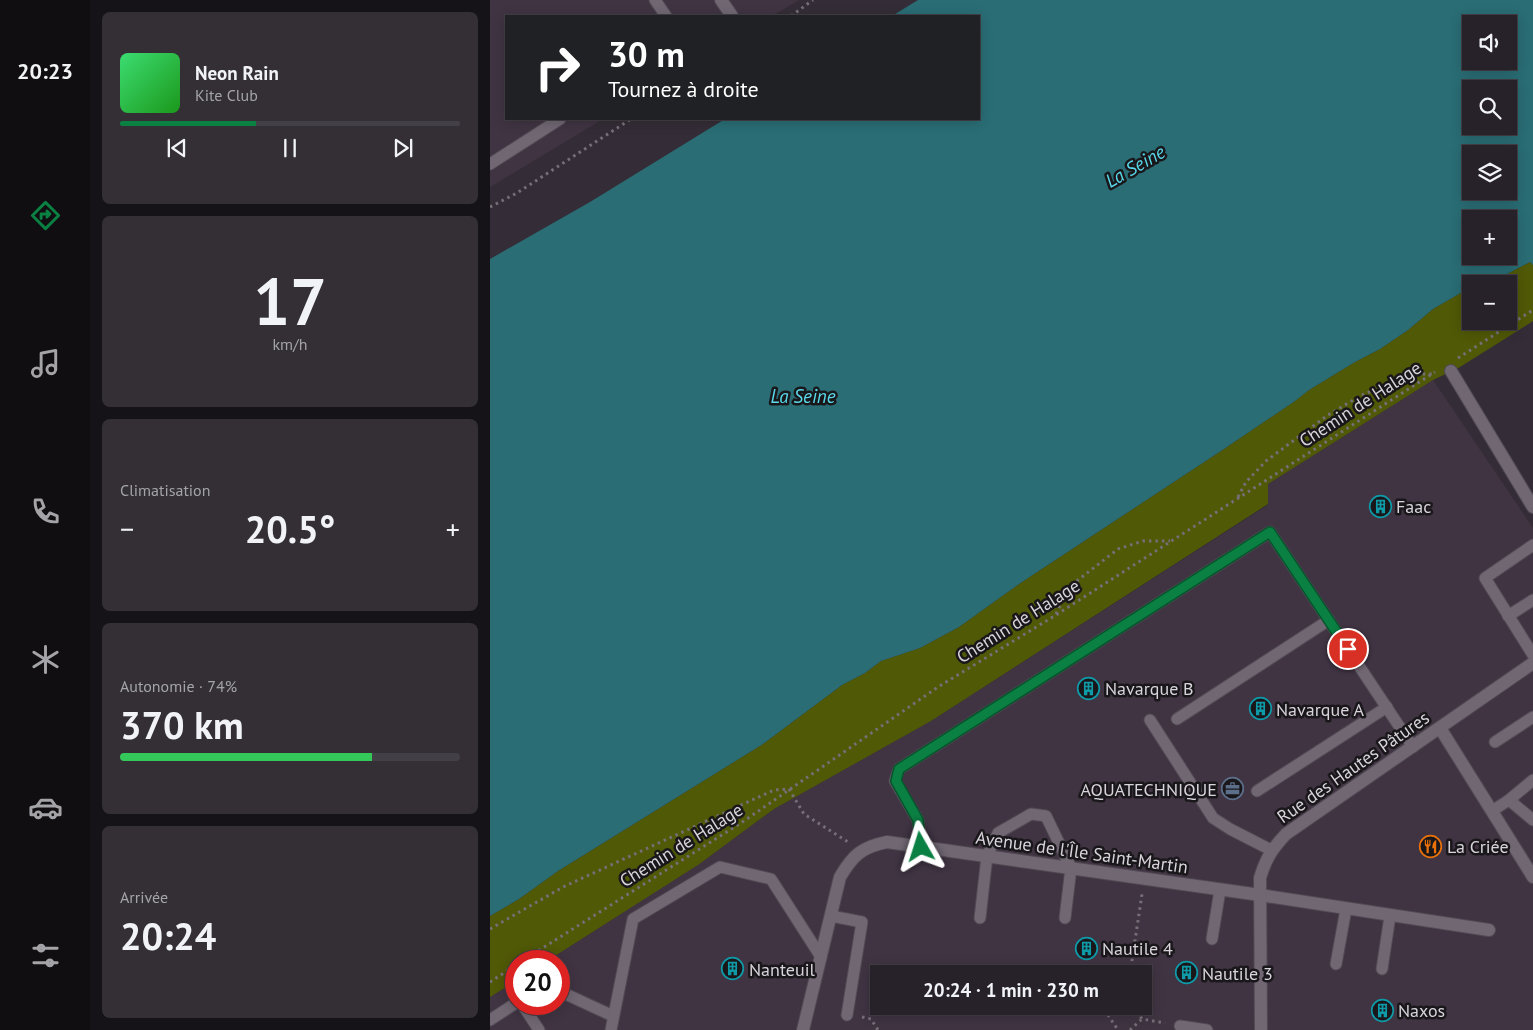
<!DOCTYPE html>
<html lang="fr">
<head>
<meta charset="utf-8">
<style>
  :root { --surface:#272229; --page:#332f35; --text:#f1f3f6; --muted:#a4a4a8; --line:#433f46; --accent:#0b8043 }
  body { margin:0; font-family:"PT Sans",sans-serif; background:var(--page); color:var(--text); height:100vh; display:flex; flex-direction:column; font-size:19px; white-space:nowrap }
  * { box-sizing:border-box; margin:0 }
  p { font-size:16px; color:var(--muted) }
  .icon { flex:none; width:28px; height:28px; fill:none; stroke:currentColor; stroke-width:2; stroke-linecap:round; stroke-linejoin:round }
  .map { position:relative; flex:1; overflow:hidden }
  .panel { display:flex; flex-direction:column; gap:12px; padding:12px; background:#151317; width:400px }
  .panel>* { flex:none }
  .hud { position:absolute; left:15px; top:15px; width:475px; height:105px; border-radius:0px; box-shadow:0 2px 12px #0003,0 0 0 1px var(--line); background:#202124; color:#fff; overflow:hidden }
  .fabs { position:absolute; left:972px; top:15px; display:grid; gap:10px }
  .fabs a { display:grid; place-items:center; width:55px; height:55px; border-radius:0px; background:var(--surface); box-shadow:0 2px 12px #0003,0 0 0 1px var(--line); font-size:25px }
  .speed { position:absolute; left:15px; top:950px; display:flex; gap:10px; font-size:25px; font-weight:700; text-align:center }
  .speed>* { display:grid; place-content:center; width:65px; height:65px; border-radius:50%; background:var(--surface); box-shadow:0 2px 12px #0003,0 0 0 1px var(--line); line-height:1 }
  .speed .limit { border:8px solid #d22; background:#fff; color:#111 }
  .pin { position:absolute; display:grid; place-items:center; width:42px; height:42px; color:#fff; margin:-21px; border:2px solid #fff; border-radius:50%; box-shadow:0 1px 5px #0007 }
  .me { position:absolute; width:55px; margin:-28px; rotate:354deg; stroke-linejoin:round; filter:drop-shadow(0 0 4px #0008) }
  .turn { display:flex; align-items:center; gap:18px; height:105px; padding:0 20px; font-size:22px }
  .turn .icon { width:65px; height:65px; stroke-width:2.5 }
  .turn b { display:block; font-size:35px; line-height:42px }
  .big { font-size:38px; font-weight:800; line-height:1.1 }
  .panel .card { flex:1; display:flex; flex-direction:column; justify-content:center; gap:8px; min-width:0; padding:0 18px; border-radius:8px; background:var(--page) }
  .panel .dial { align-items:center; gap:0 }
  .dial b { font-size:65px; line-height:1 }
  .song { display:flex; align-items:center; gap:15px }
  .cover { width:60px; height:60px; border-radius:8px; background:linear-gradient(135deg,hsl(140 70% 55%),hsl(120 70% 35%)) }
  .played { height:5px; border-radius:2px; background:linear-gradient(90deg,var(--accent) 40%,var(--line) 40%) }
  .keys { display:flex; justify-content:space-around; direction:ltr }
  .heat { display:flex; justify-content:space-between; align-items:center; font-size:28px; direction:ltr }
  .charge { height:8px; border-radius:4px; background:linear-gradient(90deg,#34c759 74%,var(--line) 0) }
  .trip { position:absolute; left:380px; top:965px; width:282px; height:50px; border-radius:0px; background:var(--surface); box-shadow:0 2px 12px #0003,0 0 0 1px var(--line); font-weight:800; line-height:50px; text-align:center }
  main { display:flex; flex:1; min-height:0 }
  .tab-bar { display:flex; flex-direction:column; width:90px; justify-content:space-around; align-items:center; background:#100e10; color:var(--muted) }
  .tab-bar .icon { width:35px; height:35px }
  .tab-bar .selected { color:var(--accent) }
  .tab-bar b { font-size:22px; color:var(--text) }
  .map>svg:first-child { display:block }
</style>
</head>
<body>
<main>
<nav class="tab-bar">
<b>20:23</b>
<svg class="icon selected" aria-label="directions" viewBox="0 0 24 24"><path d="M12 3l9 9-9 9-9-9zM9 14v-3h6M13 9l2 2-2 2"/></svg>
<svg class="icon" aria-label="music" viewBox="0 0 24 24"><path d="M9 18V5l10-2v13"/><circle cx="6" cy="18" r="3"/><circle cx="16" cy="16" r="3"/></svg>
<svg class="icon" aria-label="phone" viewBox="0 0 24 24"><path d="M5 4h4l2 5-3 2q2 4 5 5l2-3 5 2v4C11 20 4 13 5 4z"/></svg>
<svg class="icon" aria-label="climate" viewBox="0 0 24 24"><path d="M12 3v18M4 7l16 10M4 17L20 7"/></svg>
<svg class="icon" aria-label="car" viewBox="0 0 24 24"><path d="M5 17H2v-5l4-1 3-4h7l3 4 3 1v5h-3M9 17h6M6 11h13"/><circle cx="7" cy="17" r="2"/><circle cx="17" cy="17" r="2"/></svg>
<svg class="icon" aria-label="filters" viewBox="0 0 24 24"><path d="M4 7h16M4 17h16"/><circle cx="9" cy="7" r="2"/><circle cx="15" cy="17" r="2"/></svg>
</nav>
<section class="panel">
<div class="card">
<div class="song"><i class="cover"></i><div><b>Neon Rain</b><p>Kite Club</p></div></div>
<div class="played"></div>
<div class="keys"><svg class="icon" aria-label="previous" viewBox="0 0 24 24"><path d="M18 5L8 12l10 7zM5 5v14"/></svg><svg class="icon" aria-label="pause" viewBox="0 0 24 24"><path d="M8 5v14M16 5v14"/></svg><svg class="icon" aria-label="next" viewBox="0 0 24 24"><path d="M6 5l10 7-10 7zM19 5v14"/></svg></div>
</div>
<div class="card dial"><b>17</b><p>km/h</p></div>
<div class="card"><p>Climatisation</p>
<div class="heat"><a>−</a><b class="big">20.5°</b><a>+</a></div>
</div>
<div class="card"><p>Autonomie · 74%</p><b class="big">370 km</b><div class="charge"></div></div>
<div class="card"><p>Arrivée</p><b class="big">20:24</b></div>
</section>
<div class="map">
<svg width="1043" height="1030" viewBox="0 0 1043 1030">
  <rect width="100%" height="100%" fill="#342d37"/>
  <g fill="#403443" fill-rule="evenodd">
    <polygon points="0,0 309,0 282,16 16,16 16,119 113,119 0,187"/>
    <path d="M943,380L1043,528V1030H0V997L26,981V1004H69V961H57L208,865L284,809L441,721L778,505V484ZM389,974H654V1006H389Z"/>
  </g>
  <polygon fill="#505906" points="1040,262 1043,265 1043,321 970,367 943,380 778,484 778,504 441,721 284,809 208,865 57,961 26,961 26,981 0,997 0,916 29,899 68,871 273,744 352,685 375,673 391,661 430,648 469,627 532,582 734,449 805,401 819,390 865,362 890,349 918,330 943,309 981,287 981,321 1019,321 1019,284 987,284 991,281 1000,283"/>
  <path fill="#2a6d75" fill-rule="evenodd" d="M428,0H1043V265L1040,262L1000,283L991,281L987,284H981V287L943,309L918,330L890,349L865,362L819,390L805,401L734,449L532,582L469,627L430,648L391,661L375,673L352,685L273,744L68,871L29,899L0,916V259L100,202L235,119H489V16H402ZM981,24H1019V61H981ZM981,89H1019V126H981ZM981,154H1019V191H981ZM981,219H1019V256H981Z"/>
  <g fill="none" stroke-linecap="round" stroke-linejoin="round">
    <defs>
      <g id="lane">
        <polyline points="165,0 176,16"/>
        <polyline points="0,164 70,119"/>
        <polyline points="1043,545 995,578 1043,655"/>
        <polyline points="1018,616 1043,600"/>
        <polyline points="687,719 839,620"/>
        <polyline points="660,720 723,818 740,829 781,850"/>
        <polyline points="1005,742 1043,717"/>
        <polyline points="767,791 897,707"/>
        <polyline points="1019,800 1043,820"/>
        <polyline points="1002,811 1019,800 1043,780"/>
        <polyline points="431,847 428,820 405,781 409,769 780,532 923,747"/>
        <polyline points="341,916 372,922 357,1015"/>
        <polyline points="490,918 497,856 508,833 541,814 556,816 581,868 575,918"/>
        <polyline points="722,939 730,890"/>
        <polyline points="846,964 856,909"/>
        <polyline points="892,969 900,916"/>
        <polyline points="69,991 123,1016"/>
        <polyline points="32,1004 49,1030"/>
        <polyline points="0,1020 26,1003"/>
        <polyline points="690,1026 717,1030"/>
        <polyline points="121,1030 143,919 230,867 281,879 331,957"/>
      </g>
      <g id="street">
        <polyline points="231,0 242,16"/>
        <polyline points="961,371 1043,507"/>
        <polyline points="950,728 1043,877"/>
        <path d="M313,1030L350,877C363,855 372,847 397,842L770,895L999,930"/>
        <path d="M771,1030L770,878C776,858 782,849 796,834L1043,663"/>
      </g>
    </defs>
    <use href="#lane" stroke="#514a53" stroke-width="13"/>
    <use href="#street" stroke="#514a53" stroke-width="14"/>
    <g stroke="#766f78" stroke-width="3" stroke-dasharray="2.5 4" stroke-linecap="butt">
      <polyline points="301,16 323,0"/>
      <polyline points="0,207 27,193 141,119"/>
      <polyline points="968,358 1043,310"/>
      <polyline points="748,497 756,482 776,461 838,415 870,396 902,382 923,374 942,374"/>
      <polyline points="566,614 575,596 588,580 628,549 653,541 680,541"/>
      <polyline points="0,929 73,887 284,790 299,789 314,814 358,842"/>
      <polyline points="32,961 254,821 448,687 566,615 945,372"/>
      <polyline points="640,974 652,894"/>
      <polyline points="0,982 26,965"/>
      <polyline points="560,1006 618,1015 628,1030"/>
      <polyline points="643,1006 652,1019 675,1023"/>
      <polyline points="618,1015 628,1006"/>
      <polyline points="372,1017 381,1019 388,1030"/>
      <polyline points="640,1030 652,1019"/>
    </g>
    <use href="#lane" stroke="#706773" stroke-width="11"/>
    <use href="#street" stroke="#706773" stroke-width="12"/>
  </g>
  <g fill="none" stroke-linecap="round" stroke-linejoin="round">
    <defs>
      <polyline id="route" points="431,847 428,820 406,781 409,769 780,532 858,649"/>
    </defs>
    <use href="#route" stroke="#07532c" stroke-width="12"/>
    <use href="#route" stroke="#0b8043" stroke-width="9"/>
  </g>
  <defs>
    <symbol id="building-ring" viewBox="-11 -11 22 22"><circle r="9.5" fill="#1a171b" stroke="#0f9aa8" stroke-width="1.5"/><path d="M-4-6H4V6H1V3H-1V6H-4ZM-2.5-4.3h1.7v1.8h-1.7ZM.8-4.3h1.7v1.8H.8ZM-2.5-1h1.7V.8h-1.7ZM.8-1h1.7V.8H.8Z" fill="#0f9aa8"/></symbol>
    <symbol id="office-ring" viewBox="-11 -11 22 22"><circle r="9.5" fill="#1a171b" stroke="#5c6f8a" stroke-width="1.5"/><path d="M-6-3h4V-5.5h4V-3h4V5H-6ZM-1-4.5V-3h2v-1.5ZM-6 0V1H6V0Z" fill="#5c6f8a"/></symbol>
    <symbol id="restaurant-ring" viewBox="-11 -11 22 22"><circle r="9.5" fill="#1a171b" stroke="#e8710a" stroke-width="1.5"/><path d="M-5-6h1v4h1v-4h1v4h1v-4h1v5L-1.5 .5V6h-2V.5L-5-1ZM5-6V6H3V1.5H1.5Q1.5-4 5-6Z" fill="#e8710a"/></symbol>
  </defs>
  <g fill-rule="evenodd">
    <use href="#building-ring" x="878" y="494" width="25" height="25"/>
    <use href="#building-ring" x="586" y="676" width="25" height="25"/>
    <use href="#building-ring" x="758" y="696" width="25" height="25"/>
    <use href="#office-ring" x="730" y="776" width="25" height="25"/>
    <use href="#restaurant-ring" x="928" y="834" width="25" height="25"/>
    <use href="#building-ring" x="584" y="936" width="25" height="25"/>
    <use href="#building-ring" x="230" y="956" width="25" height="25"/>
    <use href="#building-ring" x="684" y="960" width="25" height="25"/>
    <use href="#building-ring" x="880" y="998" width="25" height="25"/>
  </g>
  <g text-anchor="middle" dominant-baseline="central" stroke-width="5" stroke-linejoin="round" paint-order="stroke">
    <g font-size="18" fill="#d9d4db" stroke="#1a171b">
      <text transform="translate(870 404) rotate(-33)">Chemin de Halage</text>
      <text transform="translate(528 621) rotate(-32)">Chemin de Halage</text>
      <text transform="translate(863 767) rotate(-35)">Rue des Hautes Pâtures</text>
      <text transform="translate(191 845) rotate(-32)">Chemin de Halage</text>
      <text transform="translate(592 852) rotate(8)">Avenue de l'Île Saint-Martin</text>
    </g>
    <g font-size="18" fill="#d9d4db" stroke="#1a171b" text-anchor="start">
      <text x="906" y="506">Faac</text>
      <text x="615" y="688">Navarque B</text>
      <text x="786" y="709">Navarque A</text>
      <text x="727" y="789" text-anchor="end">AQUATECHNIQUE</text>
      <text x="957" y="846">La Criée</text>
      <text x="612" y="948">Nautile 4</text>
      <text x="259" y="969">Nanteuil</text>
      <text x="712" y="973">Nautile 3</text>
      <text x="908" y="1010">Naxos</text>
    </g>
    <g font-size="19" font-style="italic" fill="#59daea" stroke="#1a171b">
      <text transform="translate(645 166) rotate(-30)">La Seine</text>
      <text x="313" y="396">La Seine</text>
    </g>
  </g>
</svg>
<div class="fabs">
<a><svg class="icon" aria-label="sound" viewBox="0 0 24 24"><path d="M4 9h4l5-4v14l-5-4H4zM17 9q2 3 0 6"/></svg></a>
<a><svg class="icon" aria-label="search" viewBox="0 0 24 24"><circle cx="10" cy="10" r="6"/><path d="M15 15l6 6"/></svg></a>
<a><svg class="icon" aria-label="layers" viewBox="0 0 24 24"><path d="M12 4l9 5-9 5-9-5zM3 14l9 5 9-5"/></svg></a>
<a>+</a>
<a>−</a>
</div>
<div class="speed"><div class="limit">20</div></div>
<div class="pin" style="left:858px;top:649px;background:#d93025"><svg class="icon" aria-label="arrive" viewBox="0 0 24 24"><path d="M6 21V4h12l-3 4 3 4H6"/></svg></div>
<svg class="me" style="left:431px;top:847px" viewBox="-20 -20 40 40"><path d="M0-17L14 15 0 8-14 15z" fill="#0b8043" stroke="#fff" stroke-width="4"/></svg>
<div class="trip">20:24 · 1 min · 230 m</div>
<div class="hud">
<div class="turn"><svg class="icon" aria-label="right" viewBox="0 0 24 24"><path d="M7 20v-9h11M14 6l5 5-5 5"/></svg><div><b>30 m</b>Tournez à droite</div></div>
</div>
</div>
</main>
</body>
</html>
